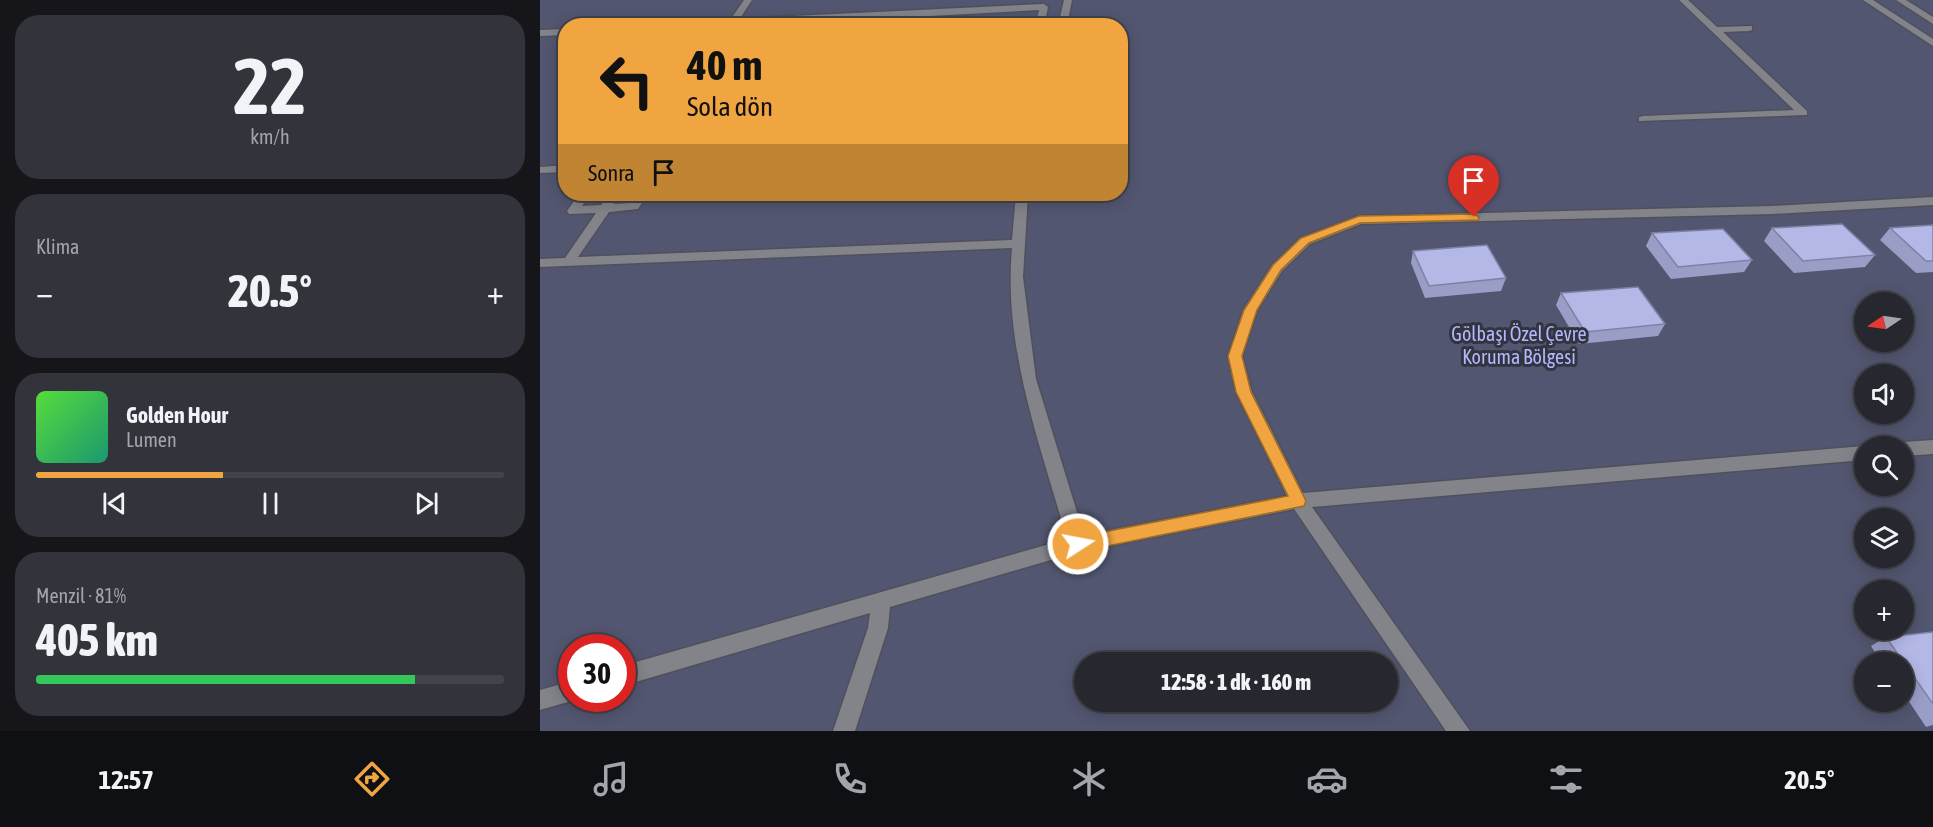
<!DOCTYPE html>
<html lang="tr">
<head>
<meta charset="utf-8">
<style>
  :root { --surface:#26272f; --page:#32333b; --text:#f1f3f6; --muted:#a4a5aa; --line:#42444b; --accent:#f1a540 }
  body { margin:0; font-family:"Asap Condensed",sans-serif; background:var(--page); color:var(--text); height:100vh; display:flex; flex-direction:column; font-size:22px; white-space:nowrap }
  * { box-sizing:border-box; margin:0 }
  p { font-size:20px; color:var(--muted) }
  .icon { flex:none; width:33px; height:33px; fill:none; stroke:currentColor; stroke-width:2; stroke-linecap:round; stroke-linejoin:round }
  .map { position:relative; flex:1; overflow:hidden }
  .sheet { display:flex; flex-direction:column; gap:15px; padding:15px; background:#15151a; width:540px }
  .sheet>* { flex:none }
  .top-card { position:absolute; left:18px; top:18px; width:570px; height:183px; border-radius:24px; box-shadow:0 3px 15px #0003,0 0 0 2px var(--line); background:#f1a540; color:#111; overflow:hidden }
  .needle { width:39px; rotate:257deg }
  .controls { position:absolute; left:1314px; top:292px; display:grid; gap:12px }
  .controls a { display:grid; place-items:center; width:60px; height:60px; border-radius:50%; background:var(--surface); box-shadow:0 3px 15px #0003,0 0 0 2px var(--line); font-size:30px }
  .speed { position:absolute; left:18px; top:634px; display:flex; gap:12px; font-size:30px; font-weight:700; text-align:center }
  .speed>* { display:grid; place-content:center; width:78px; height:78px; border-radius:50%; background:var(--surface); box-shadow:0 3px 15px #0003,0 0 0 2px var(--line); line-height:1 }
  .speed .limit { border:9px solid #d22; background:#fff; color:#111 }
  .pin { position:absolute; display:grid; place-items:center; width:51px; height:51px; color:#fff; margin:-62px -26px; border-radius:50% 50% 50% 0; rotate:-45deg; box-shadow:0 0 6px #0007 }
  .pin .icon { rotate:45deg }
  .me { position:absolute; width:66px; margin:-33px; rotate:79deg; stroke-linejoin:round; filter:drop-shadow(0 0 4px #0008) }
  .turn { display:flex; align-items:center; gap:21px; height:126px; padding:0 30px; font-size:27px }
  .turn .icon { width:78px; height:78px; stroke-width:2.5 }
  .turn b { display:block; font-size:42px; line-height:51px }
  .then { display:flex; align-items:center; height:57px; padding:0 30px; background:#0003; gap:12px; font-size:22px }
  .big { font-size:45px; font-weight:800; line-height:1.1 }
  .sheet .card { flex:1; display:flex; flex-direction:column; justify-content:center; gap:9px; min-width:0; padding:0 21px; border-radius:24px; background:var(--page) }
  .sheet .dial { align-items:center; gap:0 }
  .dial b { font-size:78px; line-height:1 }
  .song { display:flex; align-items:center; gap:18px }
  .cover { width:72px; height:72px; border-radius:9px; background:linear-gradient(135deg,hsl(110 70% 55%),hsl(160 70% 35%)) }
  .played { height:6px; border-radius:3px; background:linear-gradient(90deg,var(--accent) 40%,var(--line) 40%) }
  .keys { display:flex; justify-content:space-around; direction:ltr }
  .heat { display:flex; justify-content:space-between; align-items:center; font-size:33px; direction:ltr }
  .charge { height:9px; border-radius:4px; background:linear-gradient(90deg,#34c759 81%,var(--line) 0) }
  .trip { position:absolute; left:534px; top:652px; width:324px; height:60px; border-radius:30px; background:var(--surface); box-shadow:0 3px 15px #0003,0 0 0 2px var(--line); font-weight:800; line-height:60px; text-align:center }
  .tabs { display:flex; height:96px; justify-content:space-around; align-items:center; background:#0f1013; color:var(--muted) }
  .tabs .icon { width:42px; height:42px }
  .tabs .on { color:var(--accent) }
  .tabs b { font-size:27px; color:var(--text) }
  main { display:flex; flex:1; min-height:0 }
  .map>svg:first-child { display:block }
</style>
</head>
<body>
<main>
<section class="sheet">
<div class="card dial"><b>22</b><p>km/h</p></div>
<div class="card"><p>Klima</p>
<div class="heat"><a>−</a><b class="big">20.5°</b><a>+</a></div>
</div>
<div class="card">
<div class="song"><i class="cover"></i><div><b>Golden Hour</b><p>Lumen</p></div></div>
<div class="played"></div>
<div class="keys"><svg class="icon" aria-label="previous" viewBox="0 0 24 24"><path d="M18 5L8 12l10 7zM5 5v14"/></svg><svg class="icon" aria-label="pause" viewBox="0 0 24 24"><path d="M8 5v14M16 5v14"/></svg><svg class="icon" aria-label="next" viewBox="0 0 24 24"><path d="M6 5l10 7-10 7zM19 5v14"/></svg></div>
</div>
<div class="card"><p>Menzil · 81%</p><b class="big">405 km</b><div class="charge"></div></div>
</section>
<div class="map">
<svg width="1393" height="731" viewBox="0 0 1393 731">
  <rect width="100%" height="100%" fill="#33343f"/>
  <path fill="#535670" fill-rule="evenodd" d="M0,0H1393V731H0ZM26,26H580V194H26ZM1324,303H1364V342H1324ZM1324,375H1364V414H1324ZM1324,447H1364V486H1324ZM1324,519H1364V558H1324ZM1324,591H1364V630H1324ZM32,648H82V699H32ZM544,663H848V702H544ZM1324,663H1364V702H1324Z"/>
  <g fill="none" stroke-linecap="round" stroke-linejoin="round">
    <defs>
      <g id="minor">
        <polygon points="204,0 212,0 195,26 186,26"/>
        <polygon points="524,0 532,0 527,26 518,26"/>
        <polygon points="1139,0 1148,0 1177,27 1212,26 1212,30 1209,31 1183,32 1267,111 1267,115 1099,121 1099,117 1103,116 1254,110"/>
        <polygon points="1323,0 1333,0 1393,39 1393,46"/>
        <polygon points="1356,0 1366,0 1393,17 1393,24"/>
        <polygon points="504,4 508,7 504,26 495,26 499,10 203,26 210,18"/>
        <polygon points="169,21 172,22 173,26 135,26"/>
        <polygon points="26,29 26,35 0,36 0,30"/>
        <polygon points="26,165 26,172 0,173 0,167"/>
        <path d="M39,194H51L42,206L61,205L69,194H81L74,204L90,203L96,194H108L98,209L69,212L38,257L472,240L476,194H488L483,277L496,379L544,535L747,496L696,392L688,356L703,310L732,265L760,238L819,216L1232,206L1393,197V205L1232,214L821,224L770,244L742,271L717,311L702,356L712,392L763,493L1324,446L1326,447H1324V460L772,507L930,731H906L754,509L538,552L350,607L348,628L315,731H293L328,628L330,613L82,686V666L527,539C500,444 463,348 472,248L0,267V259L25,258L56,213L29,214L27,211Z"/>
        <polygon points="1393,440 1393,454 1364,456 1364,447 1357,447 1364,442"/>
        <polygon points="32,681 32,699 38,699 0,710 0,690"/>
      </g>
    </defs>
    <use href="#minor" stroke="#4f505b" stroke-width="3"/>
    <use href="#minor" fill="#83848a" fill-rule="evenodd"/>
  </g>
  <g fill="#9a9ec7">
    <polygon points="1393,225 1393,272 1376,273 1340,240 1350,228"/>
    <polygon points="1232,228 1335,255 1325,267 1254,273 1224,241"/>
    <polygon points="1112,233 1212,260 1204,272 1131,279 1106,246"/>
    <polygon points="873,251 966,278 961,291 885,298 871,263"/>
    <polygon points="1021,293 1125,324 1118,336 1039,344 1016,305"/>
    <polygon points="1393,632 1393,725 1386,727 1364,694 1364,663 1342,663 1331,646 1346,637"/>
  </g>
  <g fill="#b3b8e7" stroke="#7d81a2" stroke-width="1.5">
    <polygon points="1302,224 1335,255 1263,261 1232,228"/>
    <polygon points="1393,225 1393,261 1386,261 1350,228"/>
    <polygon points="1183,229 1212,260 1138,267 1112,233"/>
    <polygon points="947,245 966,278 889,286 873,251"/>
    <polygon points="1098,287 1125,324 1045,332 1021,293"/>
    <polygon points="1393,632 1393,704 1346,637"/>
  </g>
  <polygon fill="#f1a540" stroke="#9d6b2a" stroke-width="1.5" points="934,214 939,217 938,220 820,223 769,243 741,270 717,310 702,356 711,392 766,501 764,506 538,552 532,549 530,544 532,539 538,537 748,496 696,392 688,356 704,310 733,265 761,238 819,216"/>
  <g text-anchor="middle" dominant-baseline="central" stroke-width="6" stroke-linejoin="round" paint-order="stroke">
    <g font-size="20" fill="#b2b8fd" stroke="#33343f">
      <text x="979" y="333">Gölbaşı Özel Çevre<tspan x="979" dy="23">Koruma Bölgesi</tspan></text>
    </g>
  </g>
</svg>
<div class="controls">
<a><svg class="needle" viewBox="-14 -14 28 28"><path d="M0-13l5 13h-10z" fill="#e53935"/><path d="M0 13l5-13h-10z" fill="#a4a5aa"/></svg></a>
<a><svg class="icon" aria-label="sound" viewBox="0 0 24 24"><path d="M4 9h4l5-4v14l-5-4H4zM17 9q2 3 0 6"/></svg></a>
<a><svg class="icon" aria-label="search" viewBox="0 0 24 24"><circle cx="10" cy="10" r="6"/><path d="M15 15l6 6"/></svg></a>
<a><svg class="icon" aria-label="layers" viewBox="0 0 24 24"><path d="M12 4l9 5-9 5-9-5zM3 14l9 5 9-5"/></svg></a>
<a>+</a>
<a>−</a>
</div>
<div class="speed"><div class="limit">30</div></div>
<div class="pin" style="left:934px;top:217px;background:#d93025"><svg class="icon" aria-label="arrive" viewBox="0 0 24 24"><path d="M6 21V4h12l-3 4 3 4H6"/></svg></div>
<svg class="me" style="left:538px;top:544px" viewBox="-20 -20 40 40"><circle r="17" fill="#f1a540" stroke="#fff" stroke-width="3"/><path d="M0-11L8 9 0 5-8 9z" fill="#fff"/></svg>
<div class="trip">12:58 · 1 dk · 160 m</div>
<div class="top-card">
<div class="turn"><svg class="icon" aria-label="left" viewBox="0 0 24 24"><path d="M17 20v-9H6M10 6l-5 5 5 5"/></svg><div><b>40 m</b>Sola dön</div></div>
<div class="then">Sonra<svg class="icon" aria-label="arrive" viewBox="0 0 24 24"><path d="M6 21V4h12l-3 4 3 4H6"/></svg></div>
</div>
</div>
</main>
<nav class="tabs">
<b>12:57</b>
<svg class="icon on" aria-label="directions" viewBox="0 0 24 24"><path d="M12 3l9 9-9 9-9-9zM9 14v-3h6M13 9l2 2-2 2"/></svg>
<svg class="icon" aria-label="music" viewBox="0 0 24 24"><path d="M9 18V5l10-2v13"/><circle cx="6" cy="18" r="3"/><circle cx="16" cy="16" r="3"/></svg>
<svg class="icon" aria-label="phone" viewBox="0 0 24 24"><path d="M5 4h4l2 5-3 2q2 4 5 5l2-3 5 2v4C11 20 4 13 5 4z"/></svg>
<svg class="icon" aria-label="climate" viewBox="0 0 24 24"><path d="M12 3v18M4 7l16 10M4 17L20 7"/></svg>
<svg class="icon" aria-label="car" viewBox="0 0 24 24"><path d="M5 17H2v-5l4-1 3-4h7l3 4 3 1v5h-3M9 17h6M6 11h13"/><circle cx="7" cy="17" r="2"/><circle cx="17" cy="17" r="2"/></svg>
<svg class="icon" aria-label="filters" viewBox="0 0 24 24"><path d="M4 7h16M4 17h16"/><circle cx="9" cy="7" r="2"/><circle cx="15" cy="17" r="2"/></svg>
<b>20.5°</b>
</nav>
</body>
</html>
